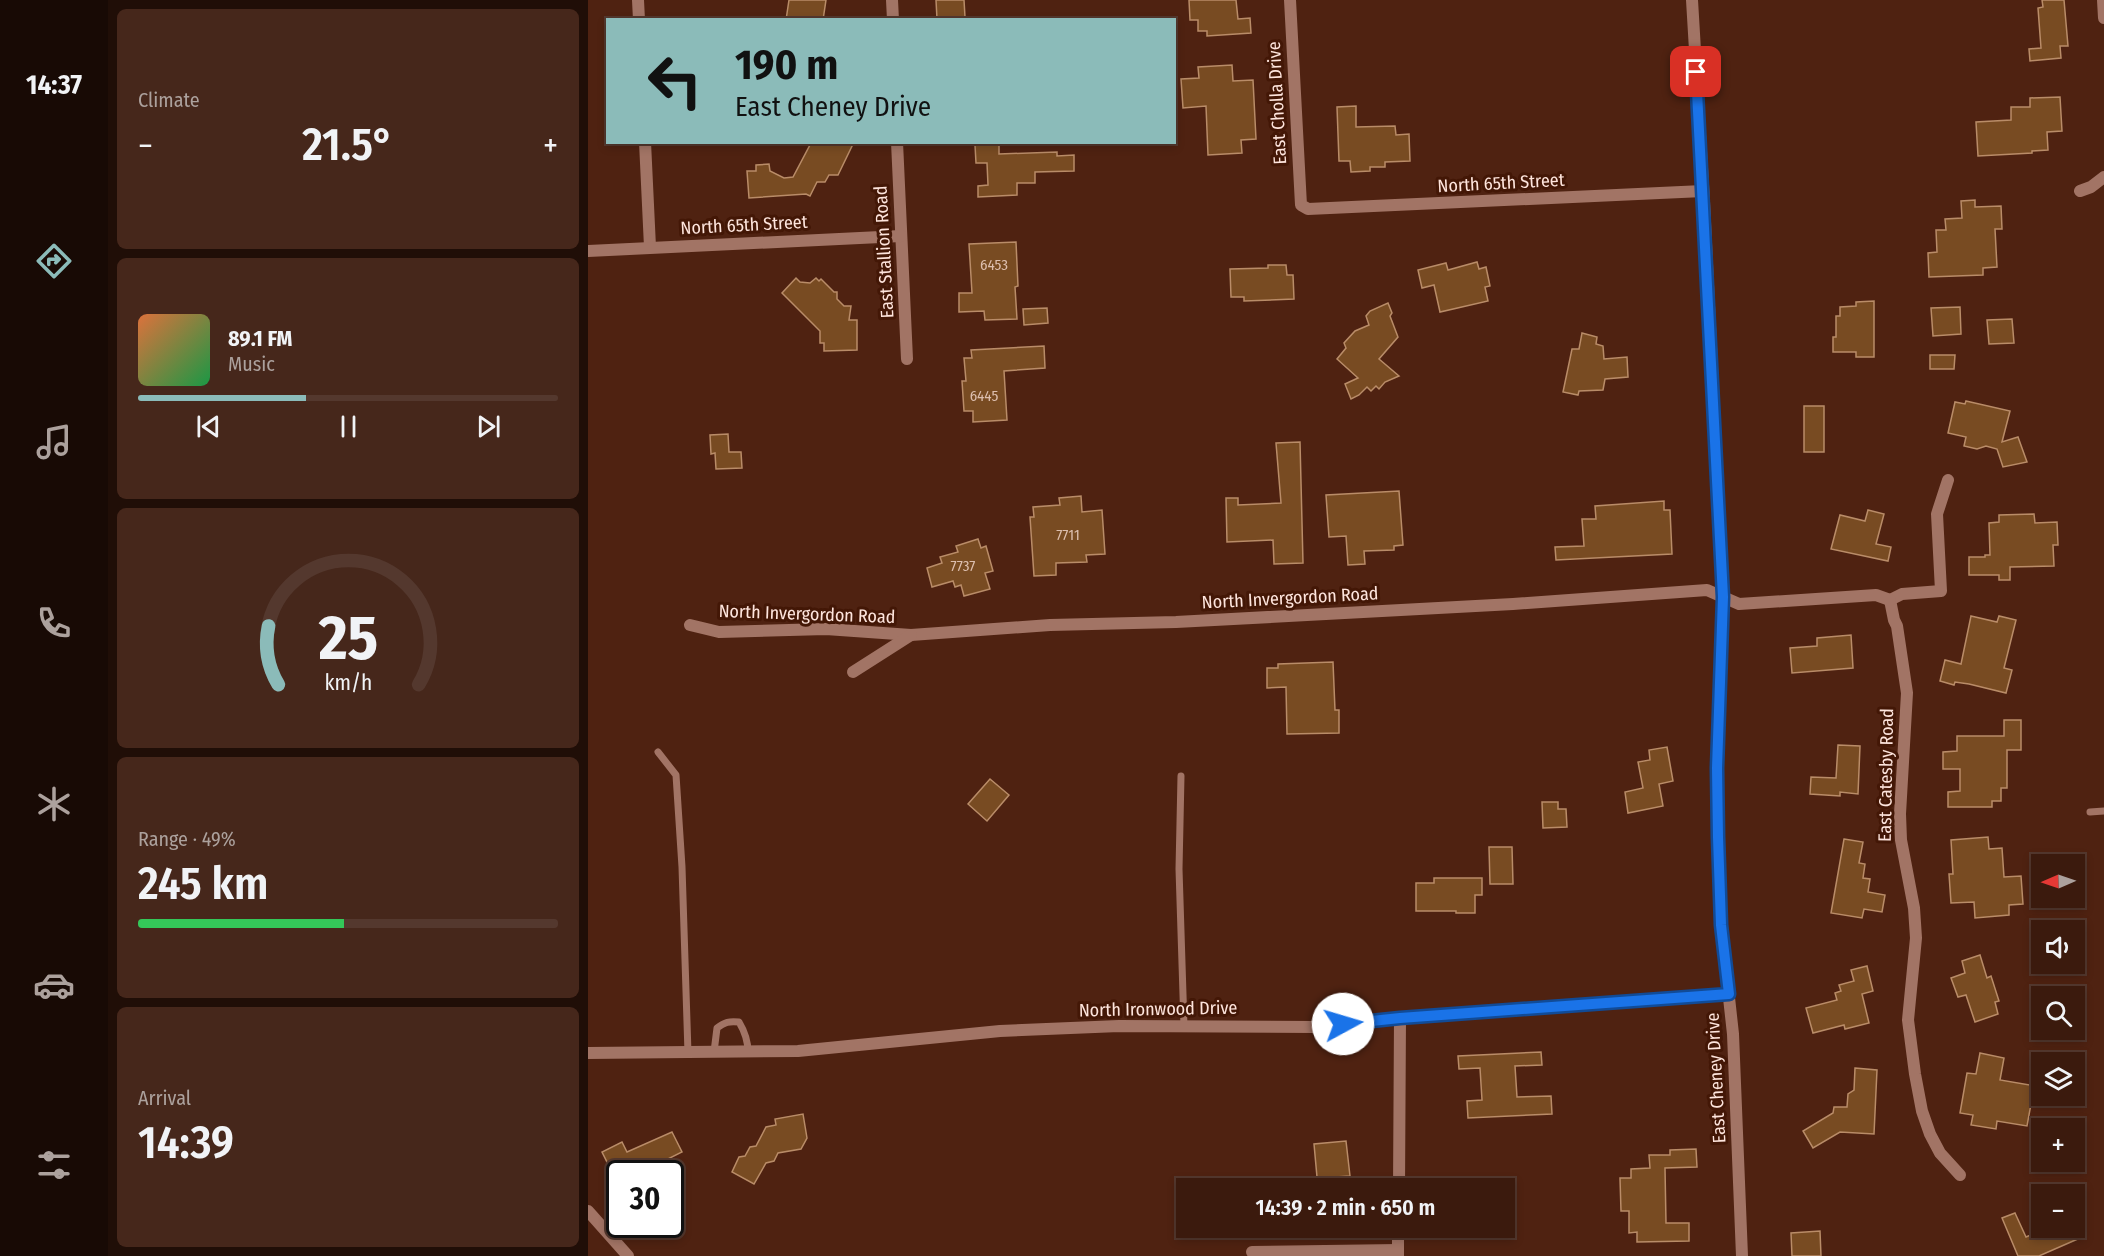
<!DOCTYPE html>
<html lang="en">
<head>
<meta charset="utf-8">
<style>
  :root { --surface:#3b1a0d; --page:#46271b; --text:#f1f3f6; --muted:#aca19d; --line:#54382e; --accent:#8bbbb9 }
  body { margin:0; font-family:"Fira Sans Condensed",sans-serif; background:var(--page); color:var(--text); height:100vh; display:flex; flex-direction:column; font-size:22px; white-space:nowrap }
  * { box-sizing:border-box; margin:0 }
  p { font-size:20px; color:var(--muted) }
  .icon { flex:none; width:33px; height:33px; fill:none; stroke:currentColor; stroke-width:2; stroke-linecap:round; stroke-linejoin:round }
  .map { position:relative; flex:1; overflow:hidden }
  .panel { display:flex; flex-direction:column; gap:9px; padding:9px; background:#200e07; width:480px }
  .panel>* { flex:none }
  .guide { position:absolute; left:18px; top:18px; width:570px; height:126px; border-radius:0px; box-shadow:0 3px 9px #0003,0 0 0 2px var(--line); background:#8bbbb9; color:#111; overflow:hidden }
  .needle { width:39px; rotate:268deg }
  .tools { position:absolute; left:1443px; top:854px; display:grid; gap:12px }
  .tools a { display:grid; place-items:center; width:54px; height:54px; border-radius:0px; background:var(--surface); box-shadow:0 3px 9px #0003,0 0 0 2px var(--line); font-size:30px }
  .speed { position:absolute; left:18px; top:1160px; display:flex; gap:12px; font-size:30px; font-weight:700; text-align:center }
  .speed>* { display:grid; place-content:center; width:78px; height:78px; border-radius:50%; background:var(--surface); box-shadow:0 3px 9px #0003,0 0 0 2px var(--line); line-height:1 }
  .speed .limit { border:3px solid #111; border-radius:9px; background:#fff; color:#111 }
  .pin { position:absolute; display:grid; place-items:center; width:51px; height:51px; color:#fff; margin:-26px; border-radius:12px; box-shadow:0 3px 9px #0006 }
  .me { position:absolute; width:66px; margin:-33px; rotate:84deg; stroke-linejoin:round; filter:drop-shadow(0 0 4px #0008) }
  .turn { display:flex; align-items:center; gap:21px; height:126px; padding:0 30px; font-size:27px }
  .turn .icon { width:78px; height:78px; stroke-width:2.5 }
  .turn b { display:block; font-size:42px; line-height:51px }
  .big { font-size:45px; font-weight:600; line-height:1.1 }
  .panel .card { flex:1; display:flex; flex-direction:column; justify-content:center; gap:9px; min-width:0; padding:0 21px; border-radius:9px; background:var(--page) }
  .panel .dial { align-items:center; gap:0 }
  .dial svg { height:156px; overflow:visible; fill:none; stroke:var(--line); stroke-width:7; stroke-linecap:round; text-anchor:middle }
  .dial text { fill:var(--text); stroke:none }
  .song { display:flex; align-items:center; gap:18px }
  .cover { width:72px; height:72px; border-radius:9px; background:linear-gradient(135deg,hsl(20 70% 55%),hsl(140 70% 35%)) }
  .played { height:6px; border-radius:3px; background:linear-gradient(90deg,var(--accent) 40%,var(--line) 40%) }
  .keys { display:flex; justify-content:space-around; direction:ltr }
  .heat { display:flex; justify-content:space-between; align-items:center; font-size:33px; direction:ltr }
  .charge { height:9px; border-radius:4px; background:linear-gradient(90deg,#34c759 49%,var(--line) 0) }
  .trip { position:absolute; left:588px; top:1178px; width:339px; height:60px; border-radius:0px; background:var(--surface); box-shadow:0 3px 9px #0003,0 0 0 2px var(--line); font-weight:600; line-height:60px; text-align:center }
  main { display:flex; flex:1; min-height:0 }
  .tabs { display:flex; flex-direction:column; width:108px; justify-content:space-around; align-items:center; background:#180a05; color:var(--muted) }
  .tabs .icon { width:42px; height:42px }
  .tabs .selected { color:var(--accent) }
  .tabs b { font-size:27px; color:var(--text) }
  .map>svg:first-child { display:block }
</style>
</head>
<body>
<main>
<nav class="tabs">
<b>14:37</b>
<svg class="icon selected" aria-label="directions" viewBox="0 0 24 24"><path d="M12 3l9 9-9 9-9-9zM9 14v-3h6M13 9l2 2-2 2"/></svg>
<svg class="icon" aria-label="music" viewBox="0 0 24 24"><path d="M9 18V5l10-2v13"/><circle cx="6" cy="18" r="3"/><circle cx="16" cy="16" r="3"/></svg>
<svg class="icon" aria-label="phone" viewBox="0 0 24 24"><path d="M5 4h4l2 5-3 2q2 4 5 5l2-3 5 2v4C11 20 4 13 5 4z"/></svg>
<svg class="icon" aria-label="climate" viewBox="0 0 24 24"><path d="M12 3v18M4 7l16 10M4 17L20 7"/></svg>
<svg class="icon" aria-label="car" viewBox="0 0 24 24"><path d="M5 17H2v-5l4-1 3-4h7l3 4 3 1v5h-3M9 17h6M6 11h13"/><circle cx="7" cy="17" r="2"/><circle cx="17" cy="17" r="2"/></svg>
<svg class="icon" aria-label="filters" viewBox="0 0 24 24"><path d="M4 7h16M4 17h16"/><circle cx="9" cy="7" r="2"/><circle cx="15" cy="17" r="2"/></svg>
</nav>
<section class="panel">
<div class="card"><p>Climate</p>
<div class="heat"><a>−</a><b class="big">21.5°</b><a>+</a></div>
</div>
<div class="card">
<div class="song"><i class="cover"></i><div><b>89.1 FM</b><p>Music</p></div></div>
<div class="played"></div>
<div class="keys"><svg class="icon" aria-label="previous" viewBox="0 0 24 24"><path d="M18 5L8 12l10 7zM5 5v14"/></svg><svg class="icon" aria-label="pause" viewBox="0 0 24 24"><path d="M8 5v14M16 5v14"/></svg><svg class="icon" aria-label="next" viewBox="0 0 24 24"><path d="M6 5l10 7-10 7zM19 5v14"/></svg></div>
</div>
<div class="card dial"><svg viewBox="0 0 100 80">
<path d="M14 69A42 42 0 1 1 86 69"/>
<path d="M14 69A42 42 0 0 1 9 39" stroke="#8bbbb9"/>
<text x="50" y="56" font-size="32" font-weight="700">25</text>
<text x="50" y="72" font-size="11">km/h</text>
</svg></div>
<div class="card"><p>Range · 49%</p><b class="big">245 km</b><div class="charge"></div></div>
<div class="card"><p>Arrival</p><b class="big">14:39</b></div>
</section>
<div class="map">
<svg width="1516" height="1256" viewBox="0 0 1516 1256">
  <rect width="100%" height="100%" fill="#4f2211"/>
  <g fill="#784b22" stroke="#b98c68" stroke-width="1.5">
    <polygon points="201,0 238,0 235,20 198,20"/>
    <polygon points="348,0 376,0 377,17 349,19"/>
    <polygon points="601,0 648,0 650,19 662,18 663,33 619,36 619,31 610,31 610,20 602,20"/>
    <polygon points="1454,0 1476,0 1480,46 1472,46 1473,58 1442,61 1441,49 1453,48 1450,8 1455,7"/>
    <polygon points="644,65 645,81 665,80 668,139 653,140 654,153 620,155 618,106 595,108 593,79 611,78 610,67"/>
    <polygon points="1472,97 1474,131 1459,132 1460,150 1444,151 1444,153 1390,156 1388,122 1423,120 1423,107 1442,107 1442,98"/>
    <polygon points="768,106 768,127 807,126 808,135 821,134 822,161 797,162 797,167 782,167 782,171 763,172 762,161 751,161 749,107"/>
    <polygon points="234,142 266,142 250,175 241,175 237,182 229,182 222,196 218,194 161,198 159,171 168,171 168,165 181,164 182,171 196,178 205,177 222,145"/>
    <polygon points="411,144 411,154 469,152 469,156 486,155 486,171 447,172 447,183 429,183 429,195 390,197 390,186 400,185 399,163 388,163 387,145"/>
    <polygon points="1387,200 1387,207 1413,206 1414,229 1407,229 1409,267 1395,268 1395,275 1341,277 1340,253 1349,252 1348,230 1358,230 1357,219 1374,218 1373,201"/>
    <polygon points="428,242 430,286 427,287 429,319 397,320 396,311 371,312 371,293 384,293 381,244"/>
    <polygon points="889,262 891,269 898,267 902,286 897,287 900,301 852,312 846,285 834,288 830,270 858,263 860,270"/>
    <polygon points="680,265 698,265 699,275 705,275 706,299 656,301 656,297 643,297 642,269 680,268"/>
    <polygon points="208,278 212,282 222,283 228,278 231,281 233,279 246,292 249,292 249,299 256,306 263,306 261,320 269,320 269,350 236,351 236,343 232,343 232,331 194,293"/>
    <polygon points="1286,301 1286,357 1268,357 1268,352 1245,352 1245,337 1248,337 1248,316 1252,316 1252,307 1268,306 1268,302"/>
    <polygon points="800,303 804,313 802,316 810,337 791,359 811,376 797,382 791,389 788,386 783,391 779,387 771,395 763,399 757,384 770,378 749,359 758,348 756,343 767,331 781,325 778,316 782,311"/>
    <polygon points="1372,307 1373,334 1345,336 1343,308"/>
    <polygon points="459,308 460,323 436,325 435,309"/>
    <polygon points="1424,319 1426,343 1401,344 1399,320"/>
    <polygon points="994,333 1009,337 1008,344 1015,346 1016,359 1039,357 1040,377 1017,379 1015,390 991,391 990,395 975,392 984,349 991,349"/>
    <polygon points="456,346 457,368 416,371 419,420 385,422 385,411 376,411 374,381 378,381 376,358 384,358 383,350"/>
    <polygon points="1342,355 1367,355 1366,369 1342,369"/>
    <polygon points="1378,401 1422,411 1414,442 1430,437 1439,462 1415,467 1409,449 1398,446 1389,449 1376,446 1378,437 1360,433 1367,402 1377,404"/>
    <rect x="1216" y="406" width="20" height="46"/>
    <polygon points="140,434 141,452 153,452 154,468 128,469 127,453 123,454 122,435"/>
    <polygon points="712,442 715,563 686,564 685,540 639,542 638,498 650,498 650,505 693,503 688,443"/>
    <polygon points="811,491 815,545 806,546 806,550 776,551 777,564 760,565 758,536 741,537 738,495"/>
    <polygon points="493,496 494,512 514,510 517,554 498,555 499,562 468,563 468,575 446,576 442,517 446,517 445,507 472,505 471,498"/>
    <polygon points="1076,501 1076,510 1082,510 1084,554 968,560 967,547 996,546 994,519 1008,519 1007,506"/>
    <polygon points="1280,510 1296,514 1288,544 1303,547 1300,561 1243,549 1252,515 1277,521"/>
    <polygon points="1446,514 1447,523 1469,522 1470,545 1465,545 1466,566 1422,567 1422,580 1411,580 1411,575 1381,575 1381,557 1397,557 1397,555 1402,555 1401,523 1411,522 1411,515"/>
    <polygon points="390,539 393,548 398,546 405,571 397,573 402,589 376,596 373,585 367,587 365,581 344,587 339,568 354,563 352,557 370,552 368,546"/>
    <polygon points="1383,616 1409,622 1411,616 1428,620 1416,668 1424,670 1418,693 1381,684 1367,682 1366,685 1352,681 1357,660 1373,664"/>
    <polygon points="1263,635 1265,668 1204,673 1202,648 1229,646 1229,638"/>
    <polygon points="745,662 747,710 751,710 751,733 699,734 698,687 679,688 679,668 690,668 690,664"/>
    <polygon points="1416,720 1433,720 1433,750 1419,750 1419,788 1413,788 1413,801 1404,801 1404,807 1360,807 1360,792 1372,791 1372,769 1355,769 1355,752 1369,751 1369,736 1416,736"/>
    <polygon points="1250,745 1272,746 1270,794 1252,792 1252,796 1222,794 1223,777 1248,778"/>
    <polygon points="1079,747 1085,781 1071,784 1075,806 1040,813 1037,792 1055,788 1050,762 1062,760 1061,750"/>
    <polygon points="402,779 421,795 399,821 380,804"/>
    <polygon points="954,802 970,802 970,809 978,809 979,827 955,828"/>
    <polygon points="1400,837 1401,849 1414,848 1416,877 1433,876 1435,904 1421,905 1421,915 1387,918 1386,902 1363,903 1361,874 1365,874 1363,840"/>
    <polygon points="1256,839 1275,842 1271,863 1277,864 1275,878 1282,879 1280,892 1297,895 1294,912 1276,909 1274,918 1243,913"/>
    <polygon points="901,847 924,847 925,884 902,884"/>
    <polygon points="846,878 894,878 894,895 887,895 887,913 868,913 868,911 828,911 828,883 846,883"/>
    <polygon points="1392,955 1399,978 1403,976 1411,1001 1407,1002 1410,1014 1387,1022 1378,995 1370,997 1363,978 1377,973 1374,961"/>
    <polygon points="1279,966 1285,991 1274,994 1281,1023 1257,1029 1256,1025 1225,1033 1218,1008 1249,1000 1247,993 1253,991 1251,985 1266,981 1263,970"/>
    <polygon points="953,1052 954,1065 927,1066 929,1097 963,1096 964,1114 880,1118 879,1101 894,1100 892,1068 871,1069 870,1056"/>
    <polygon points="1392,1053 1416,1058 1412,1080 1454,1087 1454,1095 1464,1095 1462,1107 1443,1104 1439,1126 1409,1121 1408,1129 1383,1125 1385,1115 1372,1113 1379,1073 1388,1074"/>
    <polygon points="1267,1068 1289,1070 1286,1134 1252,1132 1225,1148 1215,1131 1245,1113 1246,1107 1259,1107 1260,1094 1266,1090"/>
    <polygon points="215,1114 219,1138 213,1149 190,1153 186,1161 178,1163 166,1184 144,1172 151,1157 157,1156 162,1147 168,1146 178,1127 188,1125 187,1119"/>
    <polygon points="84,1132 94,1152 52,1173 31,1173 29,1170 24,1172 14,1152 34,1142 39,1152"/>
    <polygon points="758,1141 762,1176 748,1177 749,1188 730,1188 726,1144"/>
    <polygon points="1108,1149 1109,1167 1077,1168 1078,1223 1101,1223 1101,1241 1049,1242 1049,1232 1041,1233 1041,1211 1033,1211 1032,1178 1043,1178 1043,1169 1062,1168 1061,1155 1082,1155 1082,1150"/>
    <polygon points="1427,1213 1438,1237 1462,1227 1488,1227 1492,1238 1451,1256 1430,1256 1414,1218"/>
    <polygon points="1232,1231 1233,1256 1204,1256 1203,1233"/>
  </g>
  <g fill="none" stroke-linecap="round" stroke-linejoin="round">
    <g stroke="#a27465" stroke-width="7">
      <polyline points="70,752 88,775 94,867 100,1053"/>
      <polyline points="593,776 591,869 596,1026"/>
      <polyline points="1502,812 1516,811"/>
      <path d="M126,1052L129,1028C137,1022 141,1021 151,1022C157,1032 160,1040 160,1052"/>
    </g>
    <g stroke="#a27465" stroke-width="12">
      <polyline points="50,0 51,20"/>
      <polyline points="304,0 305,20"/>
      <polyline points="702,0 713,205 720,209 1115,191"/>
      <polyline points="1104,0 1116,201 1135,597 1129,768 1133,925 1145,1034 1154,1256"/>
      <polyline points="1515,0 1516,18"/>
      <polyline points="57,142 62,247"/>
      <polyline points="309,142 319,359"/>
      <polyline points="1492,191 1503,187 1516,177"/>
      <polyline points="0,251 313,236"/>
      <polyline points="1302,600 1306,620 1309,626 1319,693 1312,814 1313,840 1326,908 1328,938 1320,1020 1327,1074 1334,1111 1342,1134 1352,1153 1372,1175"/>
      <polyline points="1302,600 1314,594 1353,591 1349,514 1360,480"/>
      <polyline points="102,625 131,632 238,629 323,635 462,625 588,622 925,604 1119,590 1151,604 1288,595 1302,600"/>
      <polyline points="265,672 323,635"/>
      <polyline points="0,1053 210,1051 412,1031 531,1026 727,1027 812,1018 1141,994"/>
      <polyline points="811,1188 812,1018"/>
      <polyline points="0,1211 40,1256"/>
      <polyline points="664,1252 810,1250"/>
      <polyline points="810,1256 810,1227"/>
    </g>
  </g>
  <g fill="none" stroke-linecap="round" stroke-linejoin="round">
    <defs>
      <polyline id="route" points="755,1024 812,1018 1141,994 1133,925 1130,837 1129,768 1135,597 1108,72"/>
    </defs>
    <use href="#route" stroke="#114b97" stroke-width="15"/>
    <use href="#route" stroke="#1a73e8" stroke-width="10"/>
  </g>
  <g text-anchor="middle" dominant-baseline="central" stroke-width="6" stroke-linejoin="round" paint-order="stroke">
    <g font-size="15" fill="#dcbeae">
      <text x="406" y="265">6453</text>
      <text x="396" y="396">6445</text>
      <text x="480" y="535">7711</text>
      <text x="375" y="566">7737</text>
    </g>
    <g font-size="18" fill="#fee5dd" stroke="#431706">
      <text transform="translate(689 103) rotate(-93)">East Cholla Drive</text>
      <text transform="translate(913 183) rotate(-3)">North 65th Street</text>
      <text transform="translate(156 225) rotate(-3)">North 65th Street</text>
      <text transform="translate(296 252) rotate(-93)">East Stallion Road</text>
      <text transform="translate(702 598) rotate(-3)">North Invergordon Road</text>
      <text transform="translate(219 614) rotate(2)">North Invergordon Road</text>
      <text transform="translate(1298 775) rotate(-89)">East Catesby Road</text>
      <text transform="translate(570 1009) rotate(-1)">North Ironwood Drive</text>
      <text transform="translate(1128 1078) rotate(-93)">East Cheney Drive</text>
    </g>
  </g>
</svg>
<div class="tools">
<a><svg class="needle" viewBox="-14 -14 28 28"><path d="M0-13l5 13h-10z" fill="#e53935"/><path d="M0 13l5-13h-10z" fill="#aca19d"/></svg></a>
<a><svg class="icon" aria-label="sound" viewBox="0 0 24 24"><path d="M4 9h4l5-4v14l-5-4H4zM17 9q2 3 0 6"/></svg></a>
<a><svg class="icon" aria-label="search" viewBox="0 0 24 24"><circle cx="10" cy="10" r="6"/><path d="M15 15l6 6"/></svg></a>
<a><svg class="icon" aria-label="layers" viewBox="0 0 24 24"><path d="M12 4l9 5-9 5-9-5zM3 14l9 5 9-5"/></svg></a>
<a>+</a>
<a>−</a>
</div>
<div class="speed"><div class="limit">30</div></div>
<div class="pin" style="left:1108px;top:72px;background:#d93025"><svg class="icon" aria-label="arrive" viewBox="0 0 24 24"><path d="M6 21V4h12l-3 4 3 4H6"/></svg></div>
<svg class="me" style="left:755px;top:1024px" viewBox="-20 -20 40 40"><circle r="19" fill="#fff"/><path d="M0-13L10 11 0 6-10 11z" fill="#1a73e8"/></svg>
<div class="trip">14:39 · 2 min · 650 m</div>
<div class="guide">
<div class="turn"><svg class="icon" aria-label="left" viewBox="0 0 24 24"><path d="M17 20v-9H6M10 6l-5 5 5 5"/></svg><div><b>190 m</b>East Cheney Drive</div></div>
</div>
</div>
</main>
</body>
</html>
